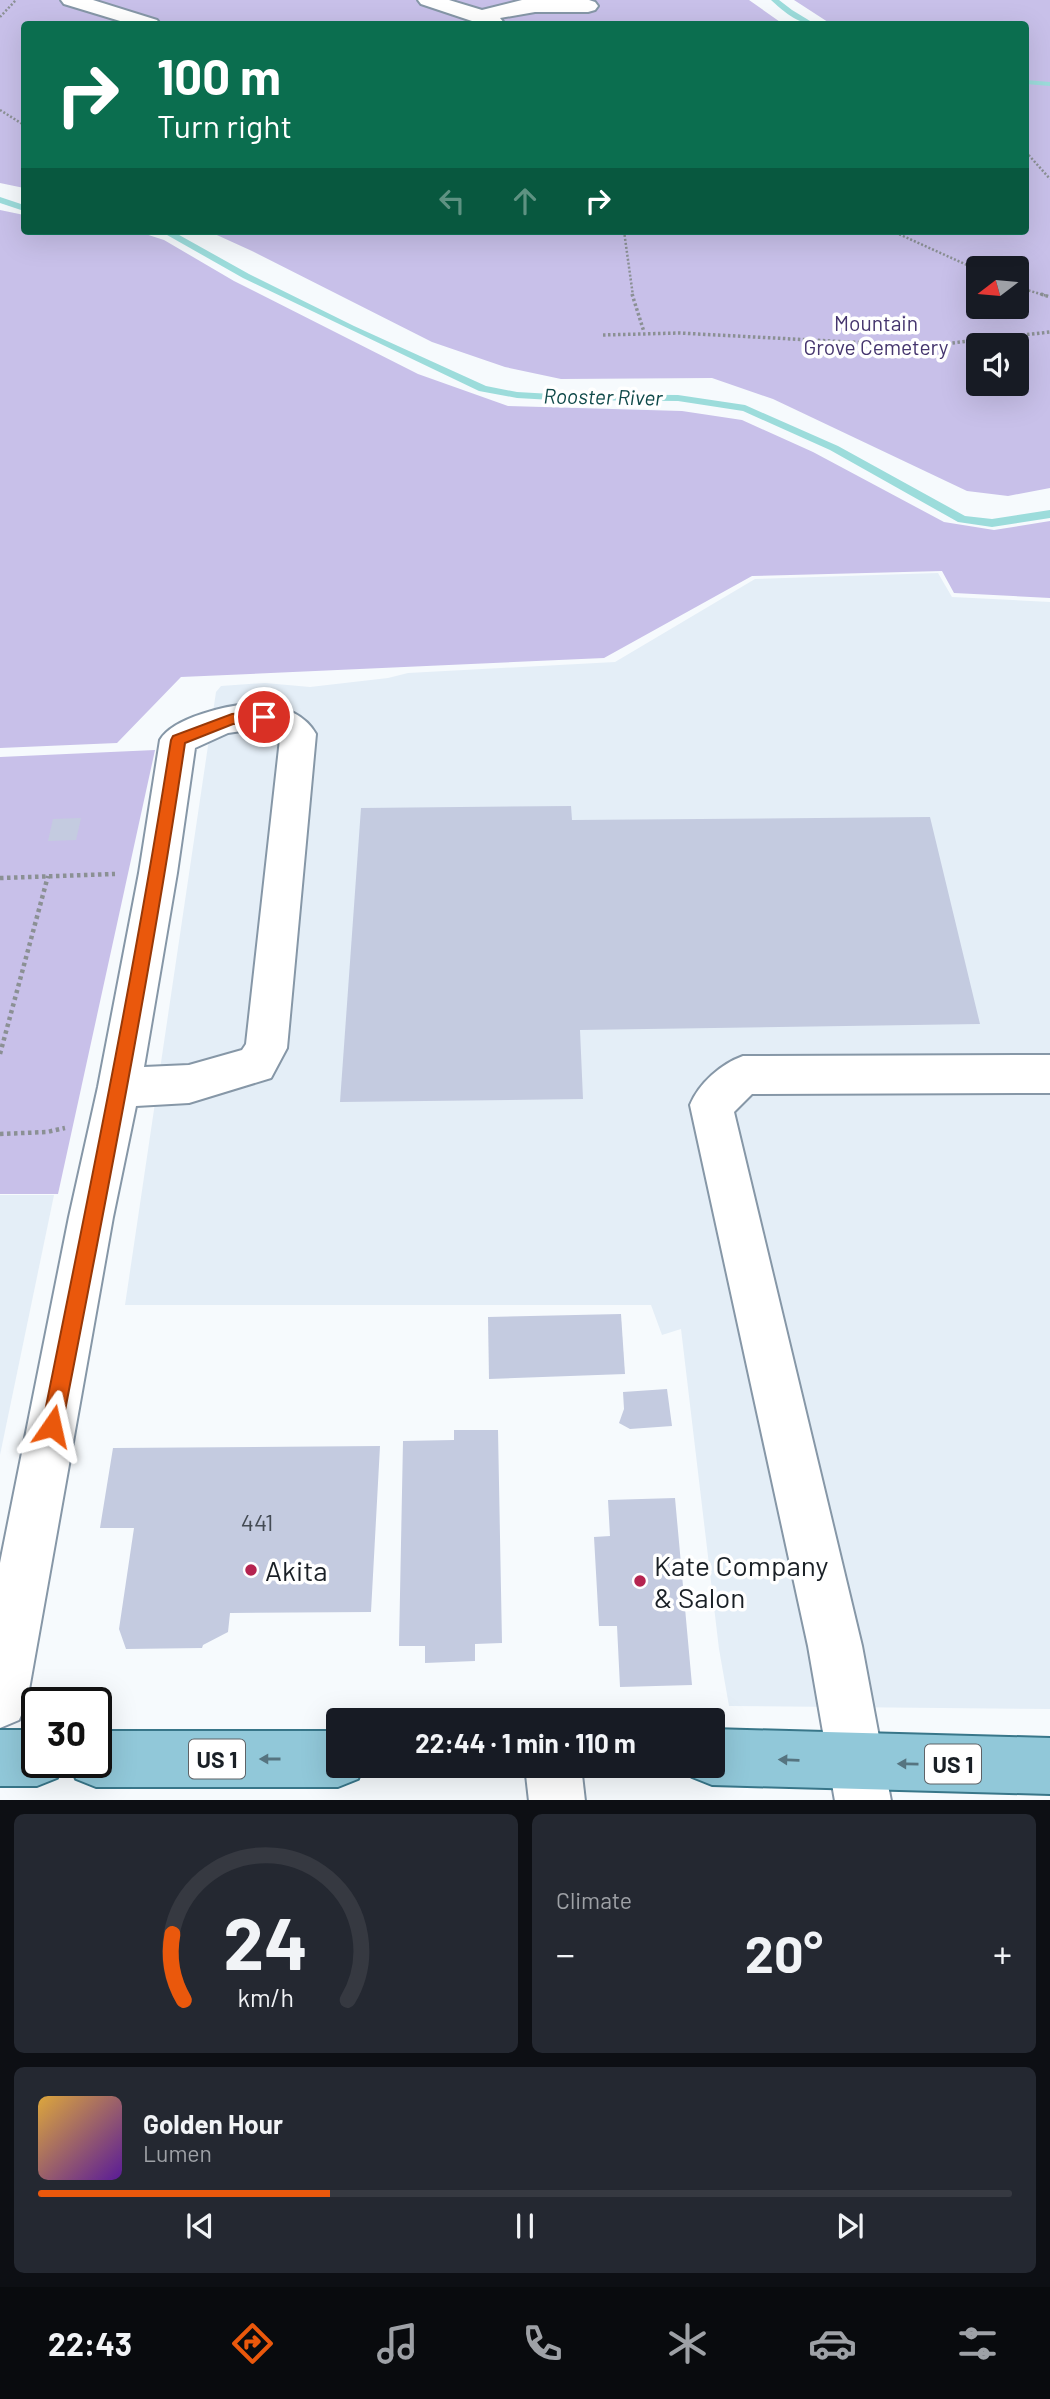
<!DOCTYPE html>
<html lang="en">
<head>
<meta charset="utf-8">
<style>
  :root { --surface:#171b24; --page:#242831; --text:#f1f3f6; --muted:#9ea1a6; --line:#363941; --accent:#ea580c }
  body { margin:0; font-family:Barlow,sans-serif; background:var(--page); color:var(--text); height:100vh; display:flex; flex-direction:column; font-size:26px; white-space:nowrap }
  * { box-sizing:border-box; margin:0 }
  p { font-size:23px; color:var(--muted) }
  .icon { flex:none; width:38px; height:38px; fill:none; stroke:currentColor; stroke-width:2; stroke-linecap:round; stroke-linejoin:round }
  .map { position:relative; height:1800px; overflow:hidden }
  .panel { display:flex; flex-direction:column; gap:14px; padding:14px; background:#0d0f14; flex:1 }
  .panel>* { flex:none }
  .hud { position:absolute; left:21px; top:21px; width:1008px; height:214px; border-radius:7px; box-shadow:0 7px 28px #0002; background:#0b6e4f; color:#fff; overflow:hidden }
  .needle { width:46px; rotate:254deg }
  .fabs { position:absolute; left:966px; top:256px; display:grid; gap:14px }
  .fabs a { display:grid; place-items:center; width:63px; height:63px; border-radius:7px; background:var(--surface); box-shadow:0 7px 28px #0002; font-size:35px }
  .speed { position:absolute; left:21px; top:1687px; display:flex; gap:14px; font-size:35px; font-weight:700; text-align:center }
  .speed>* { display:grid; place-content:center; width:91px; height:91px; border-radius:50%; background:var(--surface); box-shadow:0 7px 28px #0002; line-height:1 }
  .speed .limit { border:4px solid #111; border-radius:10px; background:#fff; color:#111 }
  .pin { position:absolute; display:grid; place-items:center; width:60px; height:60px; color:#fff; margin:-30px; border:4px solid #fff; border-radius:50%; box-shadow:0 2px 7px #0007 }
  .me { position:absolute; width:77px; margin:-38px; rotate:11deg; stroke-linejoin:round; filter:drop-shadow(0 0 5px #0008) }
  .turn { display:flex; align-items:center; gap:24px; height:147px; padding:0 21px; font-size:32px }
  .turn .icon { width:91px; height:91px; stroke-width:2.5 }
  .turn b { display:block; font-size:49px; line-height:60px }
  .lanes { display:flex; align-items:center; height:66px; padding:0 21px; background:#0003; justify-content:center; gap:35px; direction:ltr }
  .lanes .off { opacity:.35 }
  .big { font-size:52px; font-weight:700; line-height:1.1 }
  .panel .widget { flex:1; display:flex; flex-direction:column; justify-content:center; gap:10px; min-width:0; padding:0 24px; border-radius:10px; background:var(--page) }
  .panel .dial { align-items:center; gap:0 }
  .dial svg { height:182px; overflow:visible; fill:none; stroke:var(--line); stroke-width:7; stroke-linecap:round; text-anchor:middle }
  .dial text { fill:var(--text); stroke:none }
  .song { display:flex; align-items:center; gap:21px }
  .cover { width:84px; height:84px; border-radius:10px; background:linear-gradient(135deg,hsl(40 70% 55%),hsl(270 70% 35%)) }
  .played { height:7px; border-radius:4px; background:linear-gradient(90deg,var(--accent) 30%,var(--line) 30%) }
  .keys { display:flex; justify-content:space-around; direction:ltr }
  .heat { display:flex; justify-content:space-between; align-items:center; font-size:38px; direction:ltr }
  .panel .tiles { flex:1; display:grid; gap:14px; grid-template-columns:1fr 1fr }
  .widget:last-child { grid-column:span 2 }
  .trip { position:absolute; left:326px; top:1708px; width:399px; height:70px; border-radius:7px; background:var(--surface); box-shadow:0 7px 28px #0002; font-weight:700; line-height:70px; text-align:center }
  .menu { display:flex; height:112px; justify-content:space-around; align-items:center; background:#090b0e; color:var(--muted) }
  .menu .icon { width:49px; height:49px }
  .menu .on { color:var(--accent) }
  .menu b { font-size:32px; color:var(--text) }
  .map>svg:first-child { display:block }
</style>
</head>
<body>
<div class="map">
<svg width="1050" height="1801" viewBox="0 0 1050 1801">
  <rect width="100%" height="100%" fill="#f6fafd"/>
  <g fill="#e4eef7">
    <polygon points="938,573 952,597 1050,602 1050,1709 729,1706 719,1649 681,1329 662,1335 651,1305 125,1305 216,692 221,686 265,683 310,687 388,678 408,673 615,662 755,579"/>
    <polygon points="0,1195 54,1195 0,1455"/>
  </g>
  <g fill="#c8c0e9" fill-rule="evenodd">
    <polygon points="0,0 749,0 783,24 24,24 24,188 0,183"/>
    <path d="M794,0H1050V488L1008,496L967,491L773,399L712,378L561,379L505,367L432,342L252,251L208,231H1026V24H831ZM978,268H1017V306H978ZM978,345H1017V383H978Z"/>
    <polygon points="0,210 24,215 24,231 136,231 164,240 234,281 418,374 508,406 682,411 742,420 813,452 944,522 994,530 1050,521 1050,598 954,593 942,571 752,576 604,658 181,677 117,743 0,748"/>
    <polygon points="155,750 58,1194 0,1194 0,757"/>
  </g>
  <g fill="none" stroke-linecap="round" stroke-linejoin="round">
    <g fill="#9cdcdb" fill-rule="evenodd">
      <path d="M771,0H779L792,10L815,24C799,25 783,11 771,0Z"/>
      <polygon points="1026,80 1050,82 1050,86 1026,84"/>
      <polygon points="0,197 24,205 24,211 0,203"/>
      <polygon points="160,231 172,231 249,274 354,326 486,386 517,392 552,394 678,395 745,405 838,446 965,516 992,519 1050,510 1050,518 992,527 958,522 830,450 743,411 678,401 552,400 517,398 479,391 243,278"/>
    </g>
  </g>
  <g fill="#c4cbe0">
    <polygon points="571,806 572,820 930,817 980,1024 580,1030 583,1099 340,1102 361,808"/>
    <polygon points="81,818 76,840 48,841 53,819"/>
    <polygon points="621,1314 625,1374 489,1379 488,1317"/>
    <polygon points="667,1389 672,1426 630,1429 619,1423 624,1409 623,1392"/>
    <polygon points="454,1430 498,1430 502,1643 475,1644 475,1661 425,1663 425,1646 399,1646 403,1441 454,1440"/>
    <polygon points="380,1446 371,1612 230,1613 228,1632 203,1645 202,1648 126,1649 119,1629 134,1528 100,1528 113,1448"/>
    <polygon points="675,1498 692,1685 620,1687 617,1626 599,1626 594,1537 610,1536 608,1500"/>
  </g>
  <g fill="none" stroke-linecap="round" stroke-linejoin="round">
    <defs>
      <g id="minor">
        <polygon points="61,0 93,0 157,20 160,24 130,24 64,4"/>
        <polygon points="418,0 449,0 482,10 522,0 589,0 595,2 598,6 595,10 588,12 535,12 500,18 505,24 481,24 421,4"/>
        <path d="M255,703C278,705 304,712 316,734L287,1048L271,1078L189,1103L136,1106L113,1217L27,1701L19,1720L0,1728V1563L69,1217L98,1087L139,873L160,740C173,717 229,705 255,703ZM255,729L268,731L280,739L246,1044L242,1050L189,1065L144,1067L177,873L195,748L228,733Z"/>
        <path d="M1050,1055V1093L752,1094L734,1112L862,1646L891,1801H835L808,1646L690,1105C699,1083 721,1064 743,1056Z"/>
        <polygon points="525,1766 581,1766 585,1801 529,1801"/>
      </g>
      <g id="major">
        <polygon points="712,1729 1050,1738 1050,1794 712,1785 692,1777 688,1766 712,1766"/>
        <polygon points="0,1730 37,1730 37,1762 63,1762 57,1778 37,1786 0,1786"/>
        <polygon points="96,1731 338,1731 338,1766 363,1766 358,1779 338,1787 96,1787 76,1779 69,1762 96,1762"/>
      </g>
    </defs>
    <use href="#minor" stroke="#8697a7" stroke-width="4"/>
    <use href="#major" stroke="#387689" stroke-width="4"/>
    <g stroke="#8b9094" stroke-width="2.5" stroke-dasharray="2 2" stroke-linecap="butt">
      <polyline points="0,17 16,0"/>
      <polyline points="0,110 24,125"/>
      <polyline points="1026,152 1050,179"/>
      <polyline points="624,231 633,296"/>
      <polyline points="892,231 978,270"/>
      <polyline points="1017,287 1047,296"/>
    </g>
    <g stroke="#8b9094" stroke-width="3.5" stroke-dasharray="2.5 2.5" stroke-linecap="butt">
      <polyline points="632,294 644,332"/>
      <polyline points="1041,294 1050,297"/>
      <polyline points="603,335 679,333 925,346 1050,332"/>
    </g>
    <g stroke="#8b9094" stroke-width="4.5" stroke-dasharray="3.5 3.5" stroke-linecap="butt">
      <polyline points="0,878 115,874"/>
      <polyline points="0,1054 48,876"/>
      <polyline points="0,1134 47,1132 65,1128"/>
    </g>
    <use href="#minor" fill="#fff" fill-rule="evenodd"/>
    <use href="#major" fill="#91c8d9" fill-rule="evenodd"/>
  </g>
  <defs><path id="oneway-solid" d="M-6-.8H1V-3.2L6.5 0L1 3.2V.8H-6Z" transform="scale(1.75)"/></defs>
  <g fill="#567480">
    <use href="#oneway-solid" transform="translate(270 1759) rotate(-180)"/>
    <use href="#oneway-solid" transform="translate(789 1760) rotate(-178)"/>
    <use href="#oneway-solid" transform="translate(908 1764) rotate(-179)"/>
  </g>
  <path fill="#ea580c" stroke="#983908" stroke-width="2" d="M264,711L269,713L271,717L269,721L233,724L185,743C151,972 106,1199 62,1426L59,1433L52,1436L45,1433L42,1426C88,1198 135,970 171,740L173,736L232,714Z"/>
  <g fill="#b52450" stroke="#fff" stroke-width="2.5">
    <circle cx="251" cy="1570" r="7"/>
    <circle cx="640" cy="1581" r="7"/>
  </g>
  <g text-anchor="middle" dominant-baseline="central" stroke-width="7" stroke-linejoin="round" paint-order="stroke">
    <g font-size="21" fill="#45356e" stroke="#fff">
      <text x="876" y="322">Mountain<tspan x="876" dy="24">Grove Cemetery</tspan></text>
    </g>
    <g font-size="21" font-style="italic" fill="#104a4a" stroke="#fff">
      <text transform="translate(603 396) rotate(1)">Rooster River</text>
    </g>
    <g fill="#fff" stroke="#5f6367" stroke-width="2">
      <rect x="189" y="1739.5" width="56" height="39" rx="5"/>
      <rect x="925" y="1744.5" width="56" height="39" rx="5"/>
    </g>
    <g font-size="23" font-weight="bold" fill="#1a2026">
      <text x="217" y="1759">US 1</text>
      <text x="953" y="1764">US 1</text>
    </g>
    <g font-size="24" fill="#444b54">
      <text x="257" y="1521">441</text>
    </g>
    <g font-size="28" fill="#1a2026" stroke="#fff" text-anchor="start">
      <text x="654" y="1565">Kate Company<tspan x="654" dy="32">&amp; Salon</tspan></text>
      <text x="265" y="1570">Akita</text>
    </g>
  </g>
</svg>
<div class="fabs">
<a><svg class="needle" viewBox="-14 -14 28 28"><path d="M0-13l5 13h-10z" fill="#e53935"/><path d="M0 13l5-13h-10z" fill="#9ea1a6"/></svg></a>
<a><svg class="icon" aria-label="sound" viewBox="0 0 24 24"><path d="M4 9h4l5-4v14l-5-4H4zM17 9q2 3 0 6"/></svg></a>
</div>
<div class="speed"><div class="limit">30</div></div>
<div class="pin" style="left:264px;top:717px;background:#d93025"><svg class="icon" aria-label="arrive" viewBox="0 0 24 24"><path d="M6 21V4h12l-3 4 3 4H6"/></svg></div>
<svg class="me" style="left:52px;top:1426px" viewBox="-20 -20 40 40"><path d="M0-17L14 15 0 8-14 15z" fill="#ea580c" stroke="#fff" stroke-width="4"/></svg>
<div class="trip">22:44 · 1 min · 110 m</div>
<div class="hud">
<div class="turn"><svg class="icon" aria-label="right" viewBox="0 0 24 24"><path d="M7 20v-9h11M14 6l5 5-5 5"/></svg><div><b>100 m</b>Turn right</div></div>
<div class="lanes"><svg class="icon off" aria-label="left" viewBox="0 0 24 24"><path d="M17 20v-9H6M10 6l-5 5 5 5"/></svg><svg class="icon off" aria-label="ahead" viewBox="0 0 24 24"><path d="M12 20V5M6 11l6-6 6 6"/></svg><svg class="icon" aria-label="right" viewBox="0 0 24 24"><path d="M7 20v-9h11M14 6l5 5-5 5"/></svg></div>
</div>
</div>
<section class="panel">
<div class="tiles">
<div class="widget dial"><svg viewBox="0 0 100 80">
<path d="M14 69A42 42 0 1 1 86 69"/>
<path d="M14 69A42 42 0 0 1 9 40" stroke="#ea580c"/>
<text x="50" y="56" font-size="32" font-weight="700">24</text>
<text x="50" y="72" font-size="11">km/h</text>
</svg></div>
<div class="widget"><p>Climate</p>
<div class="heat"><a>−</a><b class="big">20°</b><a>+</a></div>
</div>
<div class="widget">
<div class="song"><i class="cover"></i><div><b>Golden Hour</b><p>Lumen</p></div></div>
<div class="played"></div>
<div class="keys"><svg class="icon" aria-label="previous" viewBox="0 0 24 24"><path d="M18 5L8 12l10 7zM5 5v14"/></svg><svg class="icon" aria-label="pause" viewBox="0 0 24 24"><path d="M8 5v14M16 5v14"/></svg><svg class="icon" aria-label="next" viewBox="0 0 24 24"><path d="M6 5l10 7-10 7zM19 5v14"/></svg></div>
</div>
</div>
</section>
<nav class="menu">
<b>22:43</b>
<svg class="icon on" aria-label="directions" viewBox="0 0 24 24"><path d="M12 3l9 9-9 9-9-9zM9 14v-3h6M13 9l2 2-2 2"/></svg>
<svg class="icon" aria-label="music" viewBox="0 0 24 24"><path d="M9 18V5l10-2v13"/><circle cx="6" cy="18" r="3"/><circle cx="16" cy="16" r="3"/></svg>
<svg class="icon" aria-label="phone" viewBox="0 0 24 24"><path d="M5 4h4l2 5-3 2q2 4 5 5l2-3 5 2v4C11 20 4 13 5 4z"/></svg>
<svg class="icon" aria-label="climate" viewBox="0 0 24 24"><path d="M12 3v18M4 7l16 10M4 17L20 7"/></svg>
<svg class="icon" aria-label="car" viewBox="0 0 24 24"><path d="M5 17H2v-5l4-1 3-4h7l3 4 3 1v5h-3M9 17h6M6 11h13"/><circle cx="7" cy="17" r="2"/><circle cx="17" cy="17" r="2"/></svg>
<svg class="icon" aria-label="filters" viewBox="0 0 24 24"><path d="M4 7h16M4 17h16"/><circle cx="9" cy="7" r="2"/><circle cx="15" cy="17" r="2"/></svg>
</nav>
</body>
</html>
